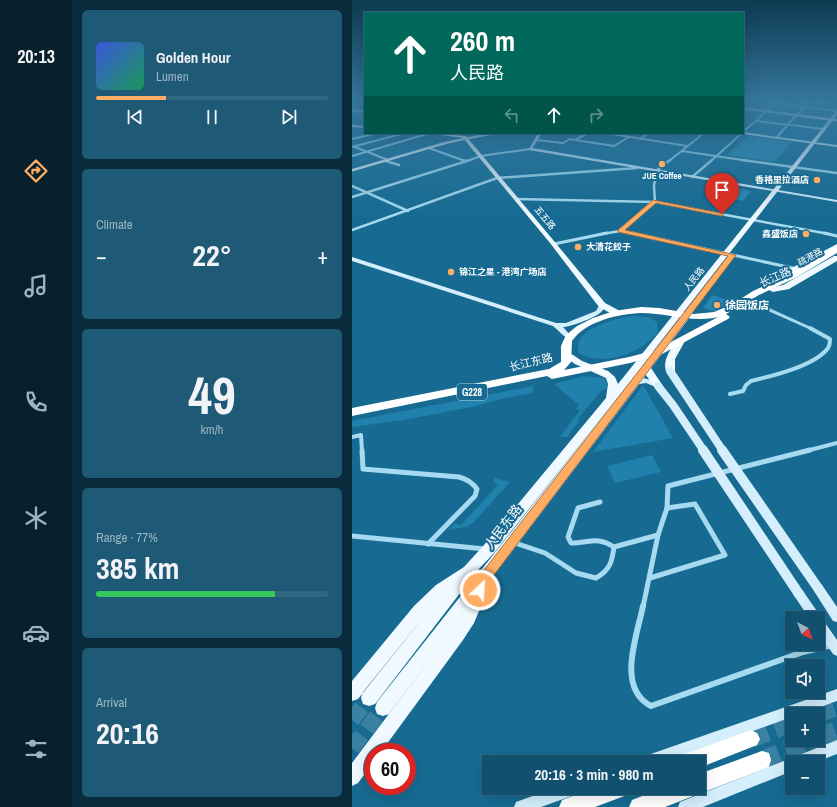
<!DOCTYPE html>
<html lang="en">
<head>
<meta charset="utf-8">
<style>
  :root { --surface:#11506e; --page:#1e5a76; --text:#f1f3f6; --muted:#9cb5c2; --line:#306781; --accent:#ffad65 }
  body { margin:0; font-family:"Archivo Narrow","Noto Sans SC",sans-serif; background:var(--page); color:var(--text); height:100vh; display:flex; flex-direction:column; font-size:15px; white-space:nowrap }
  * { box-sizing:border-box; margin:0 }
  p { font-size:13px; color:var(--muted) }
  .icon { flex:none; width:22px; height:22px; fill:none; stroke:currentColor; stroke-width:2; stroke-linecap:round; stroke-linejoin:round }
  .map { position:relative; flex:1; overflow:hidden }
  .panel { display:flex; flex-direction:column; gap:10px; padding:10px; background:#092c3c; width:280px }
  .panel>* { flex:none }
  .banner { position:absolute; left:12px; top:12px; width:380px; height:122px; border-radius:0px; box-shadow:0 4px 16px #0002,0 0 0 1px var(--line); background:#00695c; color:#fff; overflow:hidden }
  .needle { width:26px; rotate:139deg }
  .tools { position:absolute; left:433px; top:611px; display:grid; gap:8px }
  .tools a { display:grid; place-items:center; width:40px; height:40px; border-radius:0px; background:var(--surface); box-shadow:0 4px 16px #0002,0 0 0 1px var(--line); font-size:20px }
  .speed { position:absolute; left:12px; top:743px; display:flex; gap:8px; font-size:20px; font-weight:700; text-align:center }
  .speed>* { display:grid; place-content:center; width:52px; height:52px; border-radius:50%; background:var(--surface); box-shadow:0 4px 16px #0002,0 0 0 1px var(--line); line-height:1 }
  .speed .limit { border:6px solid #d22; background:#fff; color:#111 }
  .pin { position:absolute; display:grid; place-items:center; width:34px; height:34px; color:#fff; margin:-41px -17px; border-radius:50% 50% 50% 0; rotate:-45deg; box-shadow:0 0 4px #0007 }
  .pin .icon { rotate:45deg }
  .me { position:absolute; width:44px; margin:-22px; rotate:25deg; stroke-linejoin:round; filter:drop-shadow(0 0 3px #0008) }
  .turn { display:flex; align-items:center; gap:14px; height:84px; padding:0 20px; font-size:18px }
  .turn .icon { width:52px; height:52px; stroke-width:2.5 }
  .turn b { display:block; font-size:28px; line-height:34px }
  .lanes { display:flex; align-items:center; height:38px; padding:0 20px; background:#0003; justify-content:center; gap:20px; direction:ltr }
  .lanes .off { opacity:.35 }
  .big { font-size:30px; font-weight:800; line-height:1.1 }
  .panel .widget { flex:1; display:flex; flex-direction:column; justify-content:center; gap:6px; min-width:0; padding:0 14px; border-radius:6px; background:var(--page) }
  .panel .dial { align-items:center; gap:0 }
  .dial b { font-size:52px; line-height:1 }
  .song { display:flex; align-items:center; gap:12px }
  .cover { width:48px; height:48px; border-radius:6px; background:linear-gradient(135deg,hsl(230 70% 55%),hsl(150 70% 35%)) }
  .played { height:4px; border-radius:2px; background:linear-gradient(90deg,var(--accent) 30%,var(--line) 30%) }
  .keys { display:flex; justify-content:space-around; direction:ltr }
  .heat { display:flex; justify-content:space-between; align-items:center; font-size:22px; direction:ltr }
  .charge { height:6px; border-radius:3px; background:linear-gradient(90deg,#34c759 77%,var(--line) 0) }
  .trip { position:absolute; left:130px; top:755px; width:224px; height:40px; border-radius:0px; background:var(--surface); box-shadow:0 4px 16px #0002,0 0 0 1px var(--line); font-weight:800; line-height:40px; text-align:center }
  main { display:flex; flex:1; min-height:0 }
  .tabs { display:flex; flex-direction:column; width:72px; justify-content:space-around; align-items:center; background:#07202c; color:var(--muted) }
  .tabs .icon { width:28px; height:28px }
  .tabs .on { color:var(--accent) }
  .tabs b { font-size:18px; color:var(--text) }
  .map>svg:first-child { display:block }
</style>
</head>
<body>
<main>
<nav class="tabs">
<b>20:13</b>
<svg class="icon on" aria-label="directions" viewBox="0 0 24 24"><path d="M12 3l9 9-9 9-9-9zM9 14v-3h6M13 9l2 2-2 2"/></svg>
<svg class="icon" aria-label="music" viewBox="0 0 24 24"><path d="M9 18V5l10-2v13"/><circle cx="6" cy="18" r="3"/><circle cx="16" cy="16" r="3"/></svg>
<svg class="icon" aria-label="phone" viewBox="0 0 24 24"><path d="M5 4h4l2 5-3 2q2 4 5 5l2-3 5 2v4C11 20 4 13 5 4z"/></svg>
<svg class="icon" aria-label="climate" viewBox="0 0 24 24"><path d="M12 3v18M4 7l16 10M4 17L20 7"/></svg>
<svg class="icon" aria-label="car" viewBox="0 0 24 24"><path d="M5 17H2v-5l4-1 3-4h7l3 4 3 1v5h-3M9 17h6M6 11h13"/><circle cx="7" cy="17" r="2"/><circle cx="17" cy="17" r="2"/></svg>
<svg class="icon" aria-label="filters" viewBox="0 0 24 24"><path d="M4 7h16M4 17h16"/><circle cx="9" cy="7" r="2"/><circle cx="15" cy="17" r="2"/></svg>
</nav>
<section class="panel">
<div class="widget">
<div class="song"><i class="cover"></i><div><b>Golden Hour</b><p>Lumen</p></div></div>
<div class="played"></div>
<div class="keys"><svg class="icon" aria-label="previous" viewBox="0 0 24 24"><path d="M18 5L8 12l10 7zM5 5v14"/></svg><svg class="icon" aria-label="pause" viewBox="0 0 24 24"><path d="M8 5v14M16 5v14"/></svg><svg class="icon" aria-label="next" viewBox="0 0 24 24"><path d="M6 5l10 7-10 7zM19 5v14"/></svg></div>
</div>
<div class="widget"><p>Climate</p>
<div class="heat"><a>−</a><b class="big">22°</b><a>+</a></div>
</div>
<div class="widget dial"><b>49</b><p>km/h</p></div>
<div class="widget"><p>Range · 77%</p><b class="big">385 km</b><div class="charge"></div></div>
<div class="widget"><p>Arrival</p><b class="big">20:16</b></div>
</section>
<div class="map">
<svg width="485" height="807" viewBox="0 0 485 807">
  <rect width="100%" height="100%" fill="#176b92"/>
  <g fill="#2081ac">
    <path d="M280,316L296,317L305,322L306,332C291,352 250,368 227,353C217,330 265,318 280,316Z"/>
    <path d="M232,376L252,378C256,382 256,385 254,390H250L227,417L226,423L215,437H208L228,410L224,409L227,405L202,384Z"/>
    <polygon points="291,385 321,438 241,452"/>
    <polygon points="181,386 181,393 153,398 120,407 51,420 0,427 0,421"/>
    <polygon points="300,455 309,472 263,483 255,466"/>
    <polygon points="143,478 158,482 121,523 114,527 96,530 103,523 109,525 146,485 141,482"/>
  </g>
  <g fill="#2686b0">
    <polygon points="460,102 480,102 476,107 458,105"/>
    <polygon points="396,136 440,142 422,162 375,155"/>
    <polygon points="382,188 399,191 391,201 373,198"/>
    <polygon points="360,295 381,302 362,311 351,308"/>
  </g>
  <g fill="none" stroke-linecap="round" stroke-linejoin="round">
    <g stroke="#3a81a2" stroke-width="16" stroke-dasharray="16 8" stroke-linecap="butt">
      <polyline points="0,720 17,698"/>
      <polyline points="0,748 31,708"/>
    </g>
    <g stroke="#3a81a2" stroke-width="18" stroke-dasharray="18 8" stroke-linecap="butt">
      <polyline points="465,714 485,707"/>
      <polyline points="466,737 485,730"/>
      <polyline points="399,739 440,723"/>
      <polyline points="410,760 460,740"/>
    </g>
    <g stroke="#a6daf0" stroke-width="2">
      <polyline points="424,103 485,111"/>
      <polyline points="0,108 7,111 13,111"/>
      <polyline points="404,121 472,129"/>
      <polyline points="391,132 425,102"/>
      <polyline points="254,133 335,146"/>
      <polyline points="425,137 456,102"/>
      <polyline points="0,139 26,133"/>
      <polyline points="288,139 297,133"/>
      <polyline points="184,140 211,143 218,139 223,140 236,133"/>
      <polyline points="223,140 262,146 277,137"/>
      <polyline points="0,147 53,133"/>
      <polyline points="3,147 36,160"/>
      <polyline points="77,148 113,161"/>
      <polyline points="330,151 397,161"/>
      <polyline points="0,156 78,133"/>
      <polyline points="115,161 129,156 178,149"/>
      <polyline points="317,161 352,133"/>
      <polyline points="359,161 390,133"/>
    </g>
    <g stroke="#a6daf0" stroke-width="2.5">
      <polyline points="110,160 114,161"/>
      <polyline points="390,160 485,173"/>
      <polyline points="34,161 47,165"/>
      <polyline points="340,177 360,160"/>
      <polyline points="0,186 56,211"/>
      <polyline points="0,197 118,160"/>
      <polyline points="164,199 303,202 477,234"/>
      <polyline points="0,230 145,178 285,168"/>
      <polyline points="268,231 284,234"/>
      <polyline points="250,234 268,231 303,202 302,186 304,171 318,160"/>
    </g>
    <g stroke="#a6daf0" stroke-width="3">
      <polyline points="280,233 445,269"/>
      <polyline points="472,233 485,236"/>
      <polyline points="202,244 255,233"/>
      <polyline points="400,302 460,329"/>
    </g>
    <g stroke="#a6daf0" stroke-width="4">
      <path d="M378,394L391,391L394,385L399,381C420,376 463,366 476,348C478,345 478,342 478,339L458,328"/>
      <polyline points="0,437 9,435 10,451"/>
      <polyline points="454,451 485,443"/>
    </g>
    <g stroke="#a6daf0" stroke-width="5">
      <path d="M10,450L11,469L107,477C115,479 120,482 125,489L123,496L76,544"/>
      <path d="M248,502L226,508L216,537L219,543C237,543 245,536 262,547"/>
      <polyline points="0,536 133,549"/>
      <path d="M166,544L193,553L224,573L244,578C258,570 260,562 262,547L306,535"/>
      <polyline points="298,578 373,555 343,504 315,508"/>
      <polyline points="291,607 306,535 315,508 316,486 458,450"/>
    </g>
    <path stroke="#a6daf0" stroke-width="6" d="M291,606C285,636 264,688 299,706L451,652L485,644"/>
    <g fill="#d4eefb" fill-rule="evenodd">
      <polygon points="391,107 485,119 485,121 391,109"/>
      <polygon points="0,110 13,111 13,113 0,112"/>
      <polygon points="391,132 485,145 485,147 390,134"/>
      <polygon points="87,133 99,133 88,135"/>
      <polygon points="136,133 143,133 94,144 0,171 0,169 92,142"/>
      <polygon points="186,133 190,133 180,148 485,200 485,202 177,150"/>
      <path d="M0,257L204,323H214L244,311L248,304H252L253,305C252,308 251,311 248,313C242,318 218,327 211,327L220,337L217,339C213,338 206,330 201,326L0,261Z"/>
      <polygon points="291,378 303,381 310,386 306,388 294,383 281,385 277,383 282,380"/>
      <polygon points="466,583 470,585 485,607 485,622 481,621 462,591 461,588 462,585"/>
      <polygon points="447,589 451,591 485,640 485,656 481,654 466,632 466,618 457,618 441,594 443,591"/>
      <polygon points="485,689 485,701 449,714 440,714 440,717 315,762 289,762 291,757 296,755"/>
      <polygon points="485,740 485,754 464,762 440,762 440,771 351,807 326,807 328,802"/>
      <polygon points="203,788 230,788 228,793 189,807 162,807 164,802"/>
    </g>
    <g fill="#eff9ff" fill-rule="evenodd">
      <polygon points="484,111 485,111 485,115 292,363 329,317 335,317 336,319 335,321 299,368 311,386 309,388 303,388 294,375 135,584 137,587 122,623 111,640 29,752 21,752 21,763 6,783 0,786 0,763 106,622 37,714 31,716 25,714 23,708 25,702 288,369 142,553 125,571 23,704 17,706 11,704 9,698 11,692 78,609 6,699 0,701 0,681 62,606 84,585 112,567 132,545 254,398 256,384 254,378 223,364 210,355 212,353 218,353 230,361 256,371 263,377 266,384"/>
      <polygon points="0,125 13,126 13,128 0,127"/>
      <polygon points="74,133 114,136 202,241 253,303 268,311 269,313 268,315 262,315 247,307 198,243 111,138"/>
      <polygon points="485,244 485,249 425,283 418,289 412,289 411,287 419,279"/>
      <polygon points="482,256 485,256 485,261 437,289 421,292 417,290 418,288 431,285"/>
      <path d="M329,338L333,341L323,359V371L318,374L315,373C309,361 319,349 326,339Z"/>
    </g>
    <g fill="#fff" fill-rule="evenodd">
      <path d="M482,248H485V253L445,277L407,295L374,314L378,317L376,319L310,354L278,363L200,379L195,376L0,416V408L197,369L209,362V346L214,335L225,326L241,318L262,311L289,307L307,308L342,314L362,312L379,305L401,291L432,277ZM289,313C315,313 340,323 366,317L304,350L277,357L212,370L219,362L220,341C234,321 266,314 289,313Z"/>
      <polygon points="399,730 405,733 408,739 405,745 347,768 347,762 328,762 330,755"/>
      <polygon points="410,751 417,753 419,760 417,767 347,794 345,793 344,795 313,807 277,807 280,800 311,788 347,788 347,774"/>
      <polygon points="242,788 278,788 275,795 243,807 207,807 210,800"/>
    </g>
    <g stroke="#fff" stroke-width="1">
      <polyline points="391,109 485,121"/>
      <polyline points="0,171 99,142 147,133"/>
    </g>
    <g stroke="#d4eefb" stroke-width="8">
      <polyline points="318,371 371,451"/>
      <polyline points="306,386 321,405 352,451"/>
    </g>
    <g stroke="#d4eefb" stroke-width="10">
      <polyline points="351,450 447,594"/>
      <polyline points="370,450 466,588"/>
    </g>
  </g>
  <linearGradient id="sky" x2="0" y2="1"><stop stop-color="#0d3b50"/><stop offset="0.47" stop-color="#36779d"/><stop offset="1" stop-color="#36779d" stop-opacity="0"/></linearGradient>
  <rect width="485" height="215" fill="url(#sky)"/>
  <polygon fill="#ffad65" stroke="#a67042" points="301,200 372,214 370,216 304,203 273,230 384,255 138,580 133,594 128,596 124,594 122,590 129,574 376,256 266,232 266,230"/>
  <g fill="#ffad65" stroke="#176b92" stroke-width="1.5">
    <circle cx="310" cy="164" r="4"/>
    <circle cx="465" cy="180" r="4"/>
    <circle cx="454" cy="234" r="4"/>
    <circle cx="226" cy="247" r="4"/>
    <circle cx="99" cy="272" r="4"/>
    <circle cx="365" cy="305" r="4"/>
  </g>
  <g text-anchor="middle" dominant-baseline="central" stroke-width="4" stroke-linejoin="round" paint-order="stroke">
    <g font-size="9" font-weight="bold" fill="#fff" stroke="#176b92" text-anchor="end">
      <text x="310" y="176" text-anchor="middle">JUE Coffee</text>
      <text x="457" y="180">香格里拉酒店</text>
      <text x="446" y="234">鑫盛饭店</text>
      <text x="234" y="247" text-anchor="start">大清花餃子</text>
      <text x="107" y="272" text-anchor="start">锦江之星 - 港湾广场店</text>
    </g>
    <g font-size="9" fill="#fff" stroke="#176b92">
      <text transform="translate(193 218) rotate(50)">五五路</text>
      <text transform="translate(458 257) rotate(-29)">疏港路</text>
      <text transform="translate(342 279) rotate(-52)">人民路</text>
    </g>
    <rect fill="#176b92" stroke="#b9d3de" stroke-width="1" x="105" y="384" width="30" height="16" rx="3"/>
    <g font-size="10" font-weight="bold" fill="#fff">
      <text x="120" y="392">G228</text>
    </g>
    <g font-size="11" fill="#fff" stroke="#176b92">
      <text transform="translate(423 277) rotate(-24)">长江路</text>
      <text transform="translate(179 362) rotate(-14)">长江东路</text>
    </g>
    <g font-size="11" font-weight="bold" fill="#fff" stroke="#176b92" text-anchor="start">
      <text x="373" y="305">徐园饭店</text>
    </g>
    <g font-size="13" fill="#fff" stroke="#176b92">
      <text transform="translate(151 527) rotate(-53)">人民东路</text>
    </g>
  </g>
</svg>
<div class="tools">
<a><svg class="needle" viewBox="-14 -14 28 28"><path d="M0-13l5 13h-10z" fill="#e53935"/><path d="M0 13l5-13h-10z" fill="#9cb5c2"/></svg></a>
<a><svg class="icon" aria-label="sound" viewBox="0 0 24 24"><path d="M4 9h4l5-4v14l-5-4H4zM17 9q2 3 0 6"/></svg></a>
<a>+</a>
<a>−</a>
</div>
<div class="speed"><div class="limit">60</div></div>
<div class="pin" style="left:370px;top:214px;background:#d93025"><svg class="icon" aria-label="arrive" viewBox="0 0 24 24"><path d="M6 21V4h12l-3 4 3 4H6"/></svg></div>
<svg class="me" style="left:128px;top:590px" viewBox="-20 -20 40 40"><circle r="17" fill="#ffad65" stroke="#fff" stroke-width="3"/><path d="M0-11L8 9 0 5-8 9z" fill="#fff"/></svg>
<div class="trip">20:16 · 3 min · 980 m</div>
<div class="banner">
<div class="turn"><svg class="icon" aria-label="ahead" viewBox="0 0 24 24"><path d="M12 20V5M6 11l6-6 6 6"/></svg><div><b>260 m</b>人民路</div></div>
<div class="lanes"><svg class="icon off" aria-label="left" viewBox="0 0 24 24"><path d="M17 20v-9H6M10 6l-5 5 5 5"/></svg><svg class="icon" aria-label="ahead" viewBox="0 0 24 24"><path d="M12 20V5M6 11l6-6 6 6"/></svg><svg class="icon off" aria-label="right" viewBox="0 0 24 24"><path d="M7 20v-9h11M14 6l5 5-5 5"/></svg></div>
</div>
</div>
</main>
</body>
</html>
